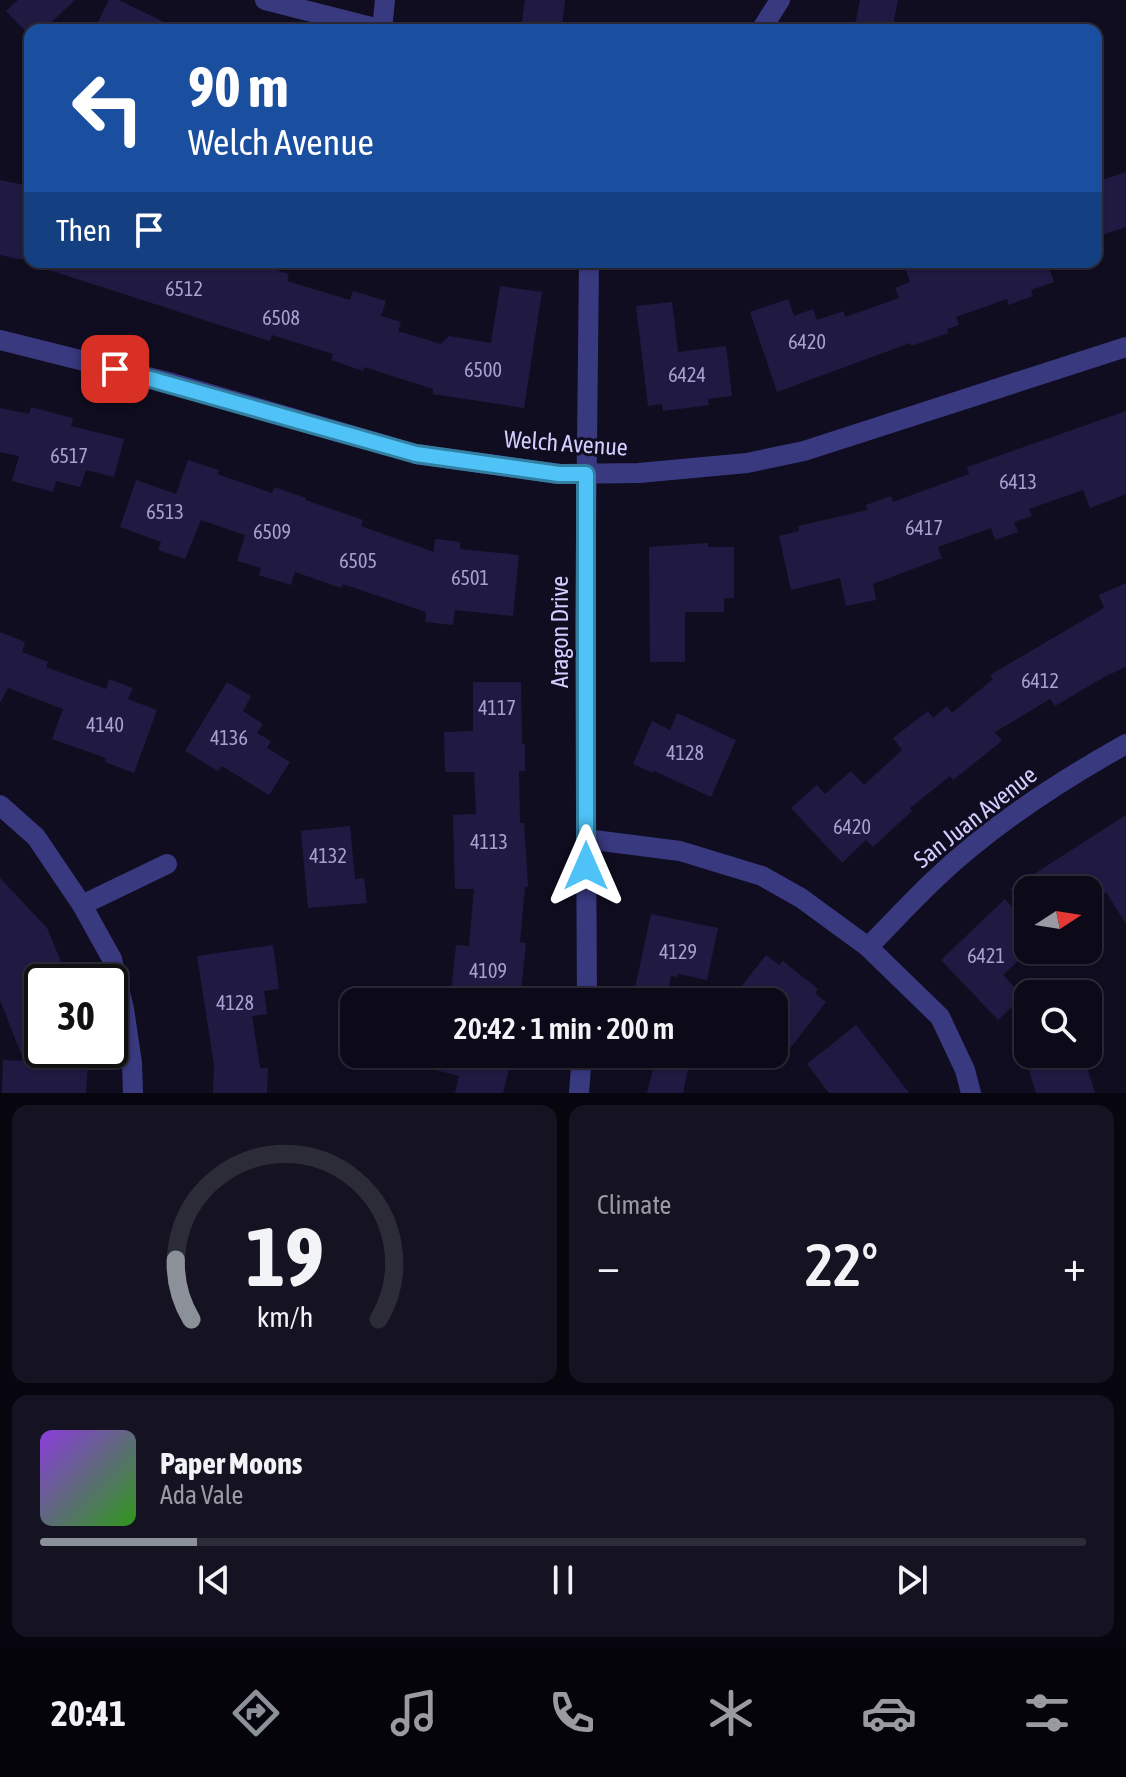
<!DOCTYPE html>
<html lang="en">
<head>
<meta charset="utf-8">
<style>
  :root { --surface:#0c0a19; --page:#151322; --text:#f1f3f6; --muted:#9a9aa2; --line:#2c2b38; --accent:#8c9099 }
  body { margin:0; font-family:"Asap Condensed",sans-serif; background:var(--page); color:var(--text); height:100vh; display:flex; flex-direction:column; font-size:30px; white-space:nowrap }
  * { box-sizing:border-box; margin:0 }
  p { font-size:26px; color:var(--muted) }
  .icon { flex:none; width:44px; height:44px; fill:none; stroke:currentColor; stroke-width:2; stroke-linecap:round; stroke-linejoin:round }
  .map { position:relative; height:1093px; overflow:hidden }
  .side { display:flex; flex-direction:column; gap:12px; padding:12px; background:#07060e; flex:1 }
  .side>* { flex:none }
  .hud { position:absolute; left:24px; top:24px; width:1078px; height:244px; border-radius:16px; box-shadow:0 2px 6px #0004,0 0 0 2px var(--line); background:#1a4fa0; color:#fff; overflow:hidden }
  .needle { width:52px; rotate:78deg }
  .buttons { position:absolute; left:1014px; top:876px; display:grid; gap:16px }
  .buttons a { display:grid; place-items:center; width:88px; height:88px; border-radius:16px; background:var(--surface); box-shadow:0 2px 6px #0004,0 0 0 2px var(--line); font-size:40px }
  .speed { position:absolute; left:24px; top:964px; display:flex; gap:16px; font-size:40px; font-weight:700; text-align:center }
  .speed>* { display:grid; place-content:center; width:104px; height:104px; border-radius:50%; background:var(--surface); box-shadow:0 2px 6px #0004,0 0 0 2px var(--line); line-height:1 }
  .speed .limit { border:4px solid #111; border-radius:12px; background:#fff; color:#111 }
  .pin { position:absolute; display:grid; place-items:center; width:68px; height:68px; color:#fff; margin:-34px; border-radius:16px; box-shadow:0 4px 12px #0006 }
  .me { position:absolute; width:88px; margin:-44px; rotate:0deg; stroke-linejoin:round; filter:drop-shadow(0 0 6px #0008) }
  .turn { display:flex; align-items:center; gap:28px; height:168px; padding:0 32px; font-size:36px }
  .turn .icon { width:104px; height:104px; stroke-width:2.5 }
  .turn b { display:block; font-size:56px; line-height:68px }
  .then { display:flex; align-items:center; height:76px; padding:0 32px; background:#0003; gap:16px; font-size:30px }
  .big { font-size:60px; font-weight:600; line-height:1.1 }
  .side .widget { flex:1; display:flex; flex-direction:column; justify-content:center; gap:12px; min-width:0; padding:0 28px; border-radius:16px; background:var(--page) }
  .side .dial { align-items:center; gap:0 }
  .dial svg { height:208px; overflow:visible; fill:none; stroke:var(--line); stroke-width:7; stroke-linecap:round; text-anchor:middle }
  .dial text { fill:var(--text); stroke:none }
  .song { display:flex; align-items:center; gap:24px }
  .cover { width:96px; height:96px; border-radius:12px; background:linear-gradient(135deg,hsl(270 70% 55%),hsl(110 70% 35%)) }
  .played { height:8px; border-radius:4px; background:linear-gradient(90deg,var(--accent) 15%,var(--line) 15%) }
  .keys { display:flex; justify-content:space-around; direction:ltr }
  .heat { display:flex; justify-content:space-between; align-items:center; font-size:44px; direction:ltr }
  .side .tiles { flex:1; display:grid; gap:12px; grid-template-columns:1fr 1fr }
  .widget:last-child { grid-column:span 2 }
  .trip { position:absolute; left:340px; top:988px; width:448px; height:80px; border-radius:16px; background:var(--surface); box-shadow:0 2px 6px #0004,0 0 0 2px var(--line); font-weight:600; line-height:80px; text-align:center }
  .menu { display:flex; height:128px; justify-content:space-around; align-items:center; background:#05040a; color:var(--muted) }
  .menu .icon { width:56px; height:56px }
  .menu .active { color:var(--accent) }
  .menu b { font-size:36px; color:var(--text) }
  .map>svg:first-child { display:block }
</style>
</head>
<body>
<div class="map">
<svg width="1126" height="1093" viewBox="0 0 1126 1093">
  <rect width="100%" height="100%" fill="#100d21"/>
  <g fill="#201a42">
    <polygon points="18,0 75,0 43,30 30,30 30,36 6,11"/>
    <polygon points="109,0 119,0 180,30 94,30"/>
    <polygon points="525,0 565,0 562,27 522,22"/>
    <polygon points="860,0 898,0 892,30 854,30"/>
    <polygon points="1126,172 1126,227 1096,237 1096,182"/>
    <polygon points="0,180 25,185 24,195 30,196 30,226 23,260 0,255"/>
    <polygon points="41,262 250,262 289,274 287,281 350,300 353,291 386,301 381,316 401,322 398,331 441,344 449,336 491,343 500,286 542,292 524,408 433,394 433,389 364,367 363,371 331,360 333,354 272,335 270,341 232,329 40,267"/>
    <polygon points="903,262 1047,262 1054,282 1031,290 1033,296 1008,305 1007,299 956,317 959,325 947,329 948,333 911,346 910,343 777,392 750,312 788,299 794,316 813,309 817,320 844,311 845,317 899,298 895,288 910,282"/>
    <polygon points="672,302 678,352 726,346 732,396 708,399 709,405 663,411 662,404 648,406 636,306"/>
    <polygon points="31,407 73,418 71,426 124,439 114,477 86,470 80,487 56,481 53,492 12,481 19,456 0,452 0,408 29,414"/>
    <polygon points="1126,411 1126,494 1090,508 1083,490 1029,509 1032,516 1014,522 1018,532 995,540 991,528 938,547 942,558 873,584 876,600 846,606 840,578 791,590 779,536 799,531 798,526 868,510 866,505 891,496 893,502 969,474 967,467"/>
    <polygon points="188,460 219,470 217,474 272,493 274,487 306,498 305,500 363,520 361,526 434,552 435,539 460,542 460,549 519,555 513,616 455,610 453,625 425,622 426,612 343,584 341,588 295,572 291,585 259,575 261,568 237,561 245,535 201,520 185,559 158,550 161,542 120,527 136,480 176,494"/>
    <polygon points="708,543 708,547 734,547 734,598 724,598 724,612 685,612 685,662 650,662 649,547"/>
    <polygon points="1126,583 1126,667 1106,676 1055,706 1050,699 995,732 1002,741 953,780 950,776 910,808 912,811 873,847 866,840 842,863 791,808 817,785 825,794 851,771 864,785 902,750 893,738 928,711 933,718 947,706 952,713 993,679 990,675 1104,608 1099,595"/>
    <polygon points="0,632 25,642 22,652 48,662 46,667 106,689 109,679 133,688 128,699 157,710 134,773 105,762 106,758 52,739 63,709 8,688 0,703"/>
    <polygon points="227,682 251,696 243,711 263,724 257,733 271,741 267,748 290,762 269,795 222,766 218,771 185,751"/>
    <polygon points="473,682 521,682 522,744 525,744 525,771 519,771 520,823 524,823 528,887 525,887 520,942 526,943 520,1002 455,1002 456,993 451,993 456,945 469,946 474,889 455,889 453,815 476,814 474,772 445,772 444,732 473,731"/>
    <polygon points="677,713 736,740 711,797 654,771 653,773 633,764 652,721 670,730"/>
    <polygon points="1126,815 1126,924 1106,892 1088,904 1088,890 1009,890"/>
    <polygon points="350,826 355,879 364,878 367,903 308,908 301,831"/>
    <polygon points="0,878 47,928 63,967 52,971 57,982 42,982 42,1062 88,1064 86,1093 2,1093 3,1060 24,1061 0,1000"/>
    <polygon points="1005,899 1028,924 1028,952 1003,975 1023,996 998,1020 941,960"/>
    <polygon points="651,914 718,928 707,980 678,974 677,977 671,976 666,1002 632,1002"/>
    <polygon points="273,945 279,989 264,991 267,1014 252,1016 260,1068 268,1068 267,1093 213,1093 214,1065 197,956"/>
    <polygon points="766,955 779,965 783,961 818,989 815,993 826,1002 774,1069 774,1002 750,1002 737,992"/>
    <polygon points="856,1025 890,1068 909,1093 829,1093 807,1064"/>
    <polygon points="405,1054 513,1054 503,1093 455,1093 459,1076 404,1062"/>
    <polygon points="1059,1054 1083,1054 1095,1093 1036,1093 1027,1064"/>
    <polygon points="655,1061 688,1069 683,1093 647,1093"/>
  </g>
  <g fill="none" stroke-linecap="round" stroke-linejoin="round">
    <g stroke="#393980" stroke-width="20">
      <polyline points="265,0 383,30"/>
      <polyline points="382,30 385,0"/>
      <polyline points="761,30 780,0"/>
      <polyline points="0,340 172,383 416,454 559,474 639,473 747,463 804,451 1126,347"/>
      <polyline points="0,805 36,837 82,905 112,959 124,1009 132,1063 133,1093"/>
      <polyline points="586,839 680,851 762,876 801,898 868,947 940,1017 965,1070 971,1093"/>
      <polyline points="82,905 167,864"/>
      <path d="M868,947C890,925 911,902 933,881C990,826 1058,782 1126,744"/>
      <polyline points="587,1002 585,626 589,262"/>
      <polyline points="579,1093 582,1054"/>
    </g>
  </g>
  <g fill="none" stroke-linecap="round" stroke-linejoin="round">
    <defs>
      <polyline id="route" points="115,369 416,454 559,474 586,474 586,866"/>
    </defs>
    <use href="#route" stroke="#337fa1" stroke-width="20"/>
    <use href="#route" stroke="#4fc3f7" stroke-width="14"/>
  </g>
  <g text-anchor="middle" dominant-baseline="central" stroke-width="6" stroke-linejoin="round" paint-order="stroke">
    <g font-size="20" fill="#a6a1d0">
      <text x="184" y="288">6512</text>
      <text x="281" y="317">6508</text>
      <text x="807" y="341">6420</text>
      <text x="483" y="369">6500</text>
      <text x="687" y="374">6424</text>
      <text x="69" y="455">6517</text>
      <text x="1018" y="481">6413</text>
      <text x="165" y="511">6513</text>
      <text x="924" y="527">6417</text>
      <text x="272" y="531">6509</text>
      <text x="358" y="560">6505</text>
      <text x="470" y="577">6501</text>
      <text x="1040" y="680">6412</text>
      <text x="497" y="707">4117</text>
      <text x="105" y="724">4140</text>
      <text x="229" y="737">4136</text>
      <text x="685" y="752">4128</text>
      <text x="852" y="826">6420</text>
      <text x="489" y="841">4113</text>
      <text x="328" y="855">4132</text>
      <text x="678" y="951">4129</text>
      <text x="986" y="955">6421</text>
      <text x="488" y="970">4109</text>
      <text x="235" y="1002">4128</text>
    </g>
    <g font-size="24" fill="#d2ceff" stroke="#100d21">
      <text transform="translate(566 443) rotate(4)">Welch Avenue</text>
      <text transform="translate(559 632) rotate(-90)">Aragon Drive</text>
      <text transform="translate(975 817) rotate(-38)">San Juan Avenue</text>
    </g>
  </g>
</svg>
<div class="buttons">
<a><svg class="needle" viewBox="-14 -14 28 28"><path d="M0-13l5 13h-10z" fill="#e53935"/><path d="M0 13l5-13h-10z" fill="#9a9aa2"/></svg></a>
<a><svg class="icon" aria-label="search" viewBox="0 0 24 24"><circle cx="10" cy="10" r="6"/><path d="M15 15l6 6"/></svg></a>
</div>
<div class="speed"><div class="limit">30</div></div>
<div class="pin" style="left:115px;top:369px;background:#d93025"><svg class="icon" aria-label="arrive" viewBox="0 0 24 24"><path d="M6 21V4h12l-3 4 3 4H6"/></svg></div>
<svg class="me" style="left:586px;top:866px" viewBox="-20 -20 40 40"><path d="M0-17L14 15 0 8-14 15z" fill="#4fc3f7" stroke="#fff" stroke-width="4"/></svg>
<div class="trip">20:42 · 1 min · 200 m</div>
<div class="hud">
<div class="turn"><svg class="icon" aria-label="left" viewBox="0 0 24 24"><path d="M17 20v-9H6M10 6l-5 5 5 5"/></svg><div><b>90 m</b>Welch Avenue</div></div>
<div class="then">Then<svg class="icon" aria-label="arrive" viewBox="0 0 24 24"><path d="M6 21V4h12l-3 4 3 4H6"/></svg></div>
</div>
</div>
<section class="side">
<div class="tiles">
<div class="widget dial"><svg viewBox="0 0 100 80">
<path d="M14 69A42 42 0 1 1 86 69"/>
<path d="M14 69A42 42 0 0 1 8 46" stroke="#8c9099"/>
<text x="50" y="56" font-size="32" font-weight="700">19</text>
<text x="50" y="72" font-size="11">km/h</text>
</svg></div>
<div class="widget"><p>Climate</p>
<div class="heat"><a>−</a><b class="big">22°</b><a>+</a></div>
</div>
<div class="widget">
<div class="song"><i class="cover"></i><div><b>Paper Moons</b><p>Ada Vale</p></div></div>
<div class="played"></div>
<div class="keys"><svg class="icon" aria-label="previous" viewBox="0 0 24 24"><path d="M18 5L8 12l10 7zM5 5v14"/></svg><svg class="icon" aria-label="pause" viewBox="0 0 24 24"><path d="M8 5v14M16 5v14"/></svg><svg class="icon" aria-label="next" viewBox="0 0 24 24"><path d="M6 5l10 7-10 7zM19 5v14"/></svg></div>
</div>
</div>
</section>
<nav class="menu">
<b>20:41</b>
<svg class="icon active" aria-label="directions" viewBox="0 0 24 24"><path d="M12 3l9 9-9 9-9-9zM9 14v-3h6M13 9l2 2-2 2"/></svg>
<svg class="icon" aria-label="music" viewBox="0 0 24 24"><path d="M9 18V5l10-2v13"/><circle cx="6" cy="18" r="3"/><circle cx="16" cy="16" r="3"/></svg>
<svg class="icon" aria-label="phone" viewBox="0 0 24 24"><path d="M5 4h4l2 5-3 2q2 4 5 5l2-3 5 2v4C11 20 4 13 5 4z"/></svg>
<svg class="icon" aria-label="climate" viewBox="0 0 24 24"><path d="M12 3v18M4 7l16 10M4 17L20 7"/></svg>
<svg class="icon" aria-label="car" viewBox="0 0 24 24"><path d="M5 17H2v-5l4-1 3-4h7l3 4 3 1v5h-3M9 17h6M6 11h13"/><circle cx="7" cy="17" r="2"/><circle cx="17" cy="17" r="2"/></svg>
<svg class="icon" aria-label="filters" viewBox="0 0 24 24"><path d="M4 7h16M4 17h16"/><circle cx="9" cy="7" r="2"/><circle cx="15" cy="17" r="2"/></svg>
</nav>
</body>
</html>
